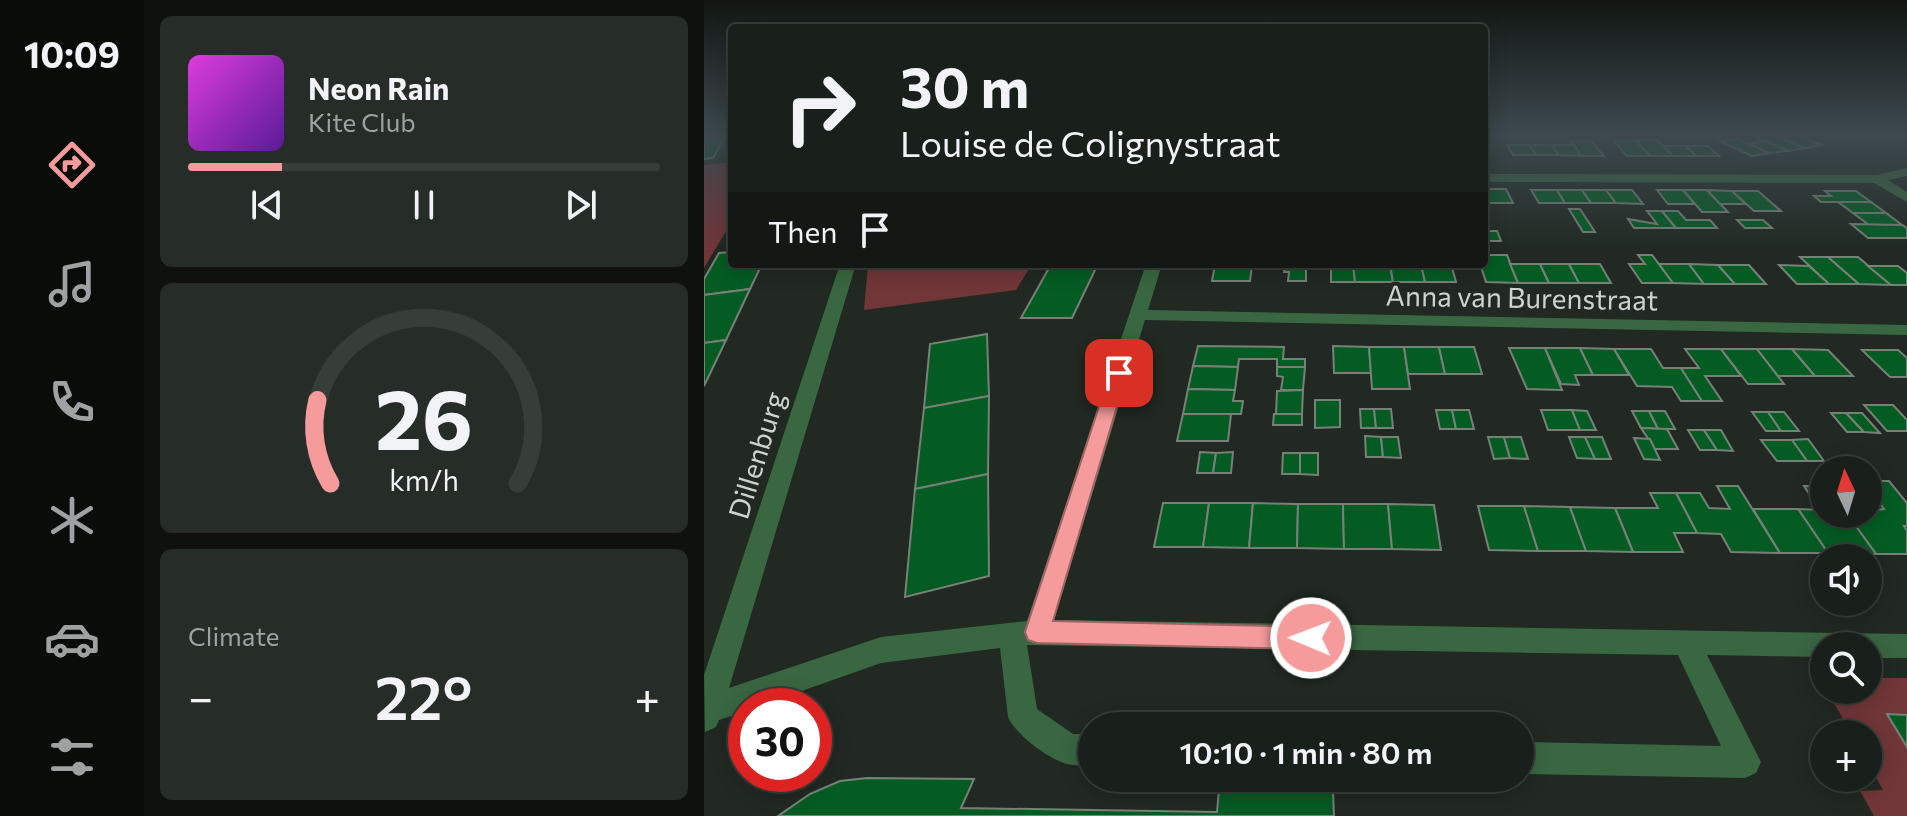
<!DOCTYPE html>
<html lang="en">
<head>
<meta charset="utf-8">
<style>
  :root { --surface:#191f1a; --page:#262c27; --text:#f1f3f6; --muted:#9fa2a2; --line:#373d39; --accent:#f59b9b }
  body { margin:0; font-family:Commissioner,sans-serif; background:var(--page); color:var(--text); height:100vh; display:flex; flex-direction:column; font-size:30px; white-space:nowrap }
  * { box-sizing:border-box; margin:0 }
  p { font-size:26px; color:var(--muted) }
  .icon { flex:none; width:44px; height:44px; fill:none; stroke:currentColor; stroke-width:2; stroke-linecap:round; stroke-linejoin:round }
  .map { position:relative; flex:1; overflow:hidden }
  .details { display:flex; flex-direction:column; gap:16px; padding:16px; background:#0e110e; width:560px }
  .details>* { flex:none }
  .guide { position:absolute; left:24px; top:24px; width:760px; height:244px; border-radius:8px; box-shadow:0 4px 20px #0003,0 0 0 2px var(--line); background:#191f1a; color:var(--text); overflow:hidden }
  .needle { width:52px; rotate:356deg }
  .controls { position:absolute; left:1106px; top:456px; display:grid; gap:16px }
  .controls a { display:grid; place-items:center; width:72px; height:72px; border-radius:50%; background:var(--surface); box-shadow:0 4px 20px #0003,0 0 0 2px var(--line); font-size:40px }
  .speed { position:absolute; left:24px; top:688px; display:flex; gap:16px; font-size:40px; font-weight:700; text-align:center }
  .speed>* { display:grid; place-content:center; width:104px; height:104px; border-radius:50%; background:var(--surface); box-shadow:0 4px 20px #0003,0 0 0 2px var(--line); line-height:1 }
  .speed .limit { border:12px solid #d22; background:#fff; color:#111 }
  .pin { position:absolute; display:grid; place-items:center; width:68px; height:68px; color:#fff; margin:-34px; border-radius:16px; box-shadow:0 4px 12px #0006 }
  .me { position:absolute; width:88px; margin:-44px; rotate:271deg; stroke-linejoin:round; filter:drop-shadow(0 0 6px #0008) }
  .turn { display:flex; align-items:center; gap:28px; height:168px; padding:0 40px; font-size:36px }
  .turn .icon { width:104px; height:104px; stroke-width:2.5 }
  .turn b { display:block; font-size:56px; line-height:68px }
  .then { display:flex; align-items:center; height:76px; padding:0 40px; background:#0003; gap:16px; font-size:30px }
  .big { font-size:60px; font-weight:600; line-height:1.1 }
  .details .tile { flex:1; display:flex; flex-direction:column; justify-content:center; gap:12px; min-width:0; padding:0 28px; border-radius:12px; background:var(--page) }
  .details .dial { align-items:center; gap:0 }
  .dial svg { height:208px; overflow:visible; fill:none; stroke:var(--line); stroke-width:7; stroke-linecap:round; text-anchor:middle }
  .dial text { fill:var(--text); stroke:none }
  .song { display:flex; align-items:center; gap:24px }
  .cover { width:96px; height:96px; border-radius:12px; background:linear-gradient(135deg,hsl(300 70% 55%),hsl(270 70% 35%)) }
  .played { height:8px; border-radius:4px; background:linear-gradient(90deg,var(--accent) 20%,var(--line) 20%) }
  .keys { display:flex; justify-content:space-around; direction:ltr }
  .heat { display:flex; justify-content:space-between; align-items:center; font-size:44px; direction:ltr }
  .trip { position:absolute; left:374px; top:712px; width:456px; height:80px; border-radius:40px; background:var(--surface); box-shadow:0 4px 20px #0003,0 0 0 2px var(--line); font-weight:600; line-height:80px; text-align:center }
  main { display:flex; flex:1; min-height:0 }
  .tab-bar { display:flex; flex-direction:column; width:144px; justify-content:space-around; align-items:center; background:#0a0c0a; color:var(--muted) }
  .tab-bar .icon { width:56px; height:56px }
  .tab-bar .selected { color:var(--accent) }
  .tab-bar b { font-size:36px; color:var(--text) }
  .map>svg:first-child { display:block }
</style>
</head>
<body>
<main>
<nav class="tab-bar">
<b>10:09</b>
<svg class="icon selected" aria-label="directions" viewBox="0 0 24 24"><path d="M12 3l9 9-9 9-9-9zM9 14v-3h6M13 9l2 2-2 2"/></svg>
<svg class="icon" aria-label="music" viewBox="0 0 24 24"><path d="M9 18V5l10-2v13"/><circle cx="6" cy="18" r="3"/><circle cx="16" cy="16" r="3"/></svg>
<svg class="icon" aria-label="phone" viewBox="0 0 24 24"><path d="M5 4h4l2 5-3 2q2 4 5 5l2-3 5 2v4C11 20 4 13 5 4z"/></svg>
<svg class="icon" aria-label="climate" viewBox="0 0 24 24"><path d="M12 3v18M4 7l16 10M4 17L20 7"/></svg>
<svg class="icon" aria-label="car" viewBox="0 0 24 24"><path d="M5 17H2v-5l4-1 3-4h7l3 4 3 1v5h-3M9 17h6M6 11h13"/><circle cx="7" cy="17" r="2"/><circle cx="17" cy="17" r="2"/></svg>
<svg class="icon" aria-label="filters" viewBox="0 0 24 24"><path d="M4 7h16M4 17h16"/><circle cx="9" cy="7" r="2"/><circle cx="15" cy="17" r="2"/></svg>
</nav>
<section class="details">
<div class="tile">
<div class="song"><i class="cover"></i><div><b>Neon Rain</b><p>Kite Club</p></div></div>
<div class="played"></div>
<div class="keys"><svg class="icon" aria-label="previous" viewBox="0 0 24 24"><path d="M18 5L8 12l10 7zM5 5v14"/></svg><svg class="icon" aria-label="pause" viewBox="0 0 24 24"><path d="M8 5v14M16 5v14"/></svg><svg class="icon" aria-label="next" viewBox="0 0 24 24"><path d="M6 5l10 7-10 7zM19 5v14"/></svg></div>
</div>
<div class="tile dial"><svg viewBox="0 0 100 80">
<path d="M14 69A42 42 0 1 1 86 69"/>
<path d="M14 69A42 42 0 0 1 9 37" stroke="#f59b9b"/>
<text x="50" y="56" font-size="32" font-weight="700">26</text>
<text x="50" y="72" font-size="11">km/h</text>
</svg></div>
<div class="tile"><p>Climate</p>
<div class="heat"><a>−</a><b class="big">22°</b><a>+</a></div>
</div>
</section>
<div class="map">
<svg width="1203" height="816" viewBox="0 0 1203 816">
  <rect width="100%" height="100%" fill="#212922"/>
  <g fill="#713638">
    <polygon points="28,162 28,221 0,268 0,165"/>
    <polygon points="164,264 328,264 312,290 160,310"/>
    <polygon points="1164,678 1203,678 1203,816 1170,816 1156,791 1179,790 1164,763 1164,734 1148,734 1122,690 1164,690"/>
  </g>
  <g fill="#045c23" stroke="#778178" stroke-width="2">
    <polygon points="0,135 22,135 9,158 0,159"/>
    <polygon points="1071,135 1075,137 1101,148 1084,151 1051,137"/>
    <polygon points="1082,136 1095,136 1118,145 1101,148 1075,137"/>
    <polygon points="1034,139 1044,144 1066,153 1048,156 1016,141"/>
    <polygon points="931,140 953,140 969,156 946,156"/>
    <polygon points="866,141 887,141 900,156 877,156"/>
    <polygon points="910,141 932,141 946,156 923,156"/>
    <polygon points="1061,141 1084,151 1066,153 1044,144"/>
    <polygon points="803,145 826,145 832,155 809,155"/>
    <polygon points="826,145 848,145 855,155 832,155"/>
    <polygon points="848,145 870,145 877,156 855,155"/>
    <polygon points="959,146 982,146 992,156 969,156"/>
    <polygon points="982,146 1004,146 1015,156 992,156"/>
    <polygon points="780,189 802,189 809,203 783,203"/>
    <polygon points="827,190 853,190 861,203 835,203"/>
    <polygon points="853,190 878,190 887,203 861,203"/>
    <polygon points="878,190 902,190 912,203 887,203"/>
    <polygon points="902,190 928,190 939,204 912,203"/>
    <polygon points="953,190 979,190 991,204 964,204"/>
    <polygon points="979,190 1003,190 1024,212 998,212"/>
    <polygon points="1003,190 1028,191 1042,204 1016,204"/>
    <polygon points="1028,191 1054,191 1077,211 1050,211"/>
    <polygon points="1121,191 1152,191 1167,202 1117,202 1110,196 1127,196"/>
    <polygon points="1134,202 1167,202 1182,213 1149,213"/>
    <polygon points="865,209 876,209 891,232 879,232"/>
    <polygon points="943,211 958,211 972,228 930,228 924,219 953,224"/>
    <polygon points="958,211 974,211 982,220 1006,220 1013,228 972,228"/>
    <polygon points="1149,213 1182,213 1198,225 1165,225"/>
    <polygon points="1033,220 1059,220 1068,228 1041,228"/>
    <polygon points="1147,224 1198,225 1203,228 1203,238 1164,238"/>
    <polygon points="780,231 793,231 797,241 780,241"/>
    <polygon points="28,252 28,264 58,264 46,289 0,295 0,279 15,253"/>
    <polygon points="780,255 803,255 814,283 782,282 776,264 780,264"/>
    <polygon points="934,255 948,255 969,283 938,283 925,264 941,264"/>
    <polygon points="1096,257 1124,257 1155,284 1125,284"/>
    <polygon points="1124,257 1154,257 1187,285 1155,284"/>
    <polygon points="347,264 393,264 392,268 345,268"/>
    <polygon points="627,264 649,264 651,282 627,282"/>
    <polygon points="649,264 686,264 689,282 651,282"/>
    <polygon points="686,264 717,264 721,282 689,282"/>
    <polygon points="717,264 747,264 752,282 721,282"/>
    <polygon points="806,264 836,264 845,283 814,283"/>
    <polygon points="836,264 865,264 875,283 845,283"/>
    <polygon points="865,264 896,264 907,283 875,283"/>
    <polygon points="955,264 985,264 1000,284 969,283"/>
    <polygon points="985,264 1014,265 1031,284 1000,284"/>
    <polygon points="511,265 548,265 546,281 508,281"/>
    <polygon points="1014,265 1045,265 1062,284 1031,284"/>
    <polygon points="1075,265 1105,266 1125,284 1093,284"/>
    <polygon points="581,266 602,266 602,281 584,281 585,272 580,272"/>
    <polygon points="1164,266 1194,266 1203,273 1203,285 1187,285"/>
    <polygon points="345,268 392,268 368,318 317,318"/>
    <polygon points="46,289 22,340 0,343 0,295"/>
    <polygon points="283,334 285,396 220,408 226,344"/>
    <polygon points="22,340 0,386 0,343"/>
    <polygon points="494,346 580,347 579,359 601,359 601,367 573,367 573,359 535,359 534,367 489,366"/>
    <polygon points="629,346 665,347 667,373 630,373"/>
    <polygon points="665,347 700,347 706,389 668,389"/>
    <polygon points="700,347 735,347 741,374 704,374"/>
    <polygon points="735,347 770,347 778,374 741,374"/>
    <polygon points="805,348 841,348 858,390 823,389"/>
    <polygon points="841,348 876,348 889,375 871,375 875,385 857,384"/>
    <polygon points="876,348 910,349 925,375 889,375"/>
    <polygon points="910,349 947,349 959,368 977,368 998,401 977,401 968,387 933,386"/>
    <polygon points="981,349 1017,349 1037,376 1001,376 1018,401 998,401 977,368 995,368"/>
    <polygon points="1017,349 1053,349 1080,384 1044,384"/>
    <polygon points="1053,349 1088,349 1111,376 1074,376"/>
    <polygon points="1088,349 1124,350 1149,376 1111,376"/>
    <polygon points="1158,350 1194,350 1203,358 1203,377 1186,377"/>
    <polygon points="489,366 534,367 531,390 484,389"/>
    <polygon points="573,367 601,367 599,390 577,390 579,377 573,376"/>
    <polygon points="484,389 531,390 529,401 539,401 537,414 479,414"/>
    <polygon points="599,390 598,414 572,414 573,391"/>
    <polygon points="285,396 284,474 211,489 220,408"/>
    <polygon points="611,400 636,400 636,427 611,428"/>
    <polygon points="1160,405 1189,405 1203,420 1203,431 1183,431"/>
    <polygon points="656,409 670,409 672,428 657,428"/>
    <polygon points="670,409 687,409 689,428 672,428"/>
    <polygon points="732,410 748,410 752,429 736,429"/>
    <polygon points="748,410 765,410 770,429 752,429"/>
    <polygon points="837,410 868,410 876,430 844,430"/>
    <polygon points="868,410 883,411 892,430 876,430"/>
    <polygon points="928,411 945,411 954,429 937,428"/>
    <polygon points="945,411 961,411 971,429 954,429"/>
    <polygon points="1048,412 1064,412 1077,431 1062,431"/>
    <polygon points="1064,412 1080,412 1095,431 1077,431"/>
    <polygon points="1127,413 1142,413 1160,432 1143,432"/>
    <polygon points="1142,413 1158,413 1176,433 1160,432"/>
    <polygon points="479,414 527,414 524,441 473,441"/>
    <polygon points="570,414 598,414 598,425 569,425"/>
    <polygon points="937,428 963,429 974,449 951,449"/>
    <polygon points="984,430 1000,430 1013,450 996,450"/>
    <polygon points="1000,430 1017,430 1029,451 1013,450"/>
    <polygon points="661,436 677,437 679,457 662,457"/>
    <polygon points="677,437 694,437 697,458 679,457"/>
    <polygon points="784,437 800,437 806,458 790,459"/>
    <polygon points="800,437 817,437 824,459 806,458"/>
    <polygon points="865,437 881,437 891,459 873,458"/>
    <polygon points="881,437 898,437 907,459 891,459"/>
    <polygon points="930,438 946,439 956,460 940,459"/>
    <polygon points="1104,439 1120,461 1103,461 1088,440"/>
    <polygon points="1057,440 1088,440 1103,461 1073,461"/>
    <polygon points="496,452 512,453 509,473 493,473"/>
    <polygon points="529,452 527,473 509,473 512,453"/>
    <polygon points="579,453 596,453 596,474 578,474"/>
    <polygon points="596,453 614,453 614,475 596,474"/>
    <polygon points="284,474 285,576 201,597 211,489"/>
    <polygon points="1164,481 1185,481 1203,503 1203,526 1200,526 1203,531 1203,554 1172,554 1143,514 1180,509 1164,488"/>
    <polygon points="1013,486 1034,486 1076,553 1027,552 1017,534 993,533 972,493 996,493 1005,508 1026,509"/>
    <polygon points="1100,486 1120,486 1120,514 1143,514 1172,554 1124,553 1094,509 1116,510"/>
    <polygon points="946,493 972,493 993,533 970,533 979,552 929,552 911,508 954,508"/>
    <polygon points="459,503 505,503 499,547 450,547"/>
    <polygon points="505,503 549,503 545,548 499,547"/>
    <polygon points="549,503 594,504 593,548 545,548"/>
    <polygon points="594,504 639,504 640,549 593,548"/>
    <polygon points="639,504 684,504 688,549 640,549"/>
    <polygon points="684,504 730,505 737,550 688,549"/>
    <polygon points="774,506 820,506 834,551 785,550"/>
    <polygon points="820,506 866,507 882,551 834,551"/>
    <polygon points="866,507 911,508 929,552 882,551"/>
    <polygon points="1049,509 1094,509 1124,553 1076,553"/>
    <polygon points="1183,714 1203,715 1203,747"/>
    <polygon points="163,778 270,779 257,808 513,812 515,790 629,791 630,816 74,816 106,794 136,781"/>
  </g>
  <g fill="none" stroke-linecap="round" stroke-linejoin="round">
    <g fill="#396741" fill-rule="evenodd">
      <polygon points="1203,168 1203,176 1184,180 1203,192 1203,202 1170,183 780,182 780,174 1173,175"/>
      <path d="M136,264H152L25,688L177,637L323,621L442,264H458L444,310L1203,325V335L441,320L350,620L1203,634V658H1164V646H1120V657L1003,655L1057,762L1052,773L1041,778L816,774V742L1017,746L974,655L323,645L333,709L369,734H388V766C380,765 370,766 363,764C344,759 311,734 304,717L296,648L177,663L55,706H42V711L15,720L12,727L1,732L0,675Z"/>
    </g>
  </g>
  <linearGradient id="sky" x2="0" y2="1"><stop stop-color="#121713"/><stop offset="0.54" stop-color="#3d494f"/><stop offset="1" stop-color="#3d494f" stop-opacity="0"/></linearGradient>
  <rect width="1203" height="250" fill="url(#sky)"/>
  <polygon fill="#f59b9b" stroke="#9f6565" stroke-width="2" points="415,368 423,373 349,621 607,627 616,630 620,638 616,646 607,649 333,643 324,640 321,632 406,373"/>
  <g text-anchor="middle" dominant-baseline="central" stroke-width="8" stroke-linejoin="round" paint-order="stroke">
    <g font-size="28" fill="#ced3ce" stroke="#212922">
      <text transform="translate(818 297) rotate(1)">Anna van Burenstraat</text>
      <text transform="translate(52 455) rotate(-73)">Dillenburg</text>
    </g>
  </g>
</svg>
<div class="controls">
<a><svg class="needle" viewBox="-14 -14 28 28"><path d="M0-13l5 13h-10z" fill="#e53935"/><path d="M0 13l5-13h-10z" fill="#9fa2a2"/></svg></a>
<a><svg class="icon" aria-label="sound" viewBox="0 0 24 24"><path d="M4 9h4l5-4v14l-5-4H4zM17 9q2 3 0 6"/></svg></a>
<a><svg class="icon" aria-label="search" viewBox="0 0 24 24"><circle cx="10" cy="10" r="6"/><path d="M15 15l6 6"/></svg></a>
<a>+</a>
</div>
<div class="speed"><div class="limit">30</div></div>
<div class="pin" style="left:415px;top:373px;background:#d93025"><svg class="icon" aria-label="arrive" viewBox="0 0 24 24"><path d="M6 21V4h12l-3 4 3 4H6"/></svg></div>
<svg class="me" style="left:607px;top:638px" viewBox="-20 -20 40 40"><circle r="17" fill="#f59b9b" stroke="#fff" stroke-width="3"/><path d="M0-11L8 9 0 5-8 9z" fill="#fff"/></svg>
<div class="trip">10:10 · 1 min · 80 m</div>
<div class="guide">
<div class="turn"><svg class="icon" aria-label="right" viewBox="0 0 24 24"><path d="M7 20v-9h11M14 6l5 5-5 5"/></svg><div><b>30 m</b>Louise de Colignystraat</div></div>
<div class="then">Then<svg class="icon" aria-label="arrive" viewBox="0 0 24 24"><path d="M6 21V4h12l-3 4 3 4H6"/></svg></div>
</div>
</div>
</main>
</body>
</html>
